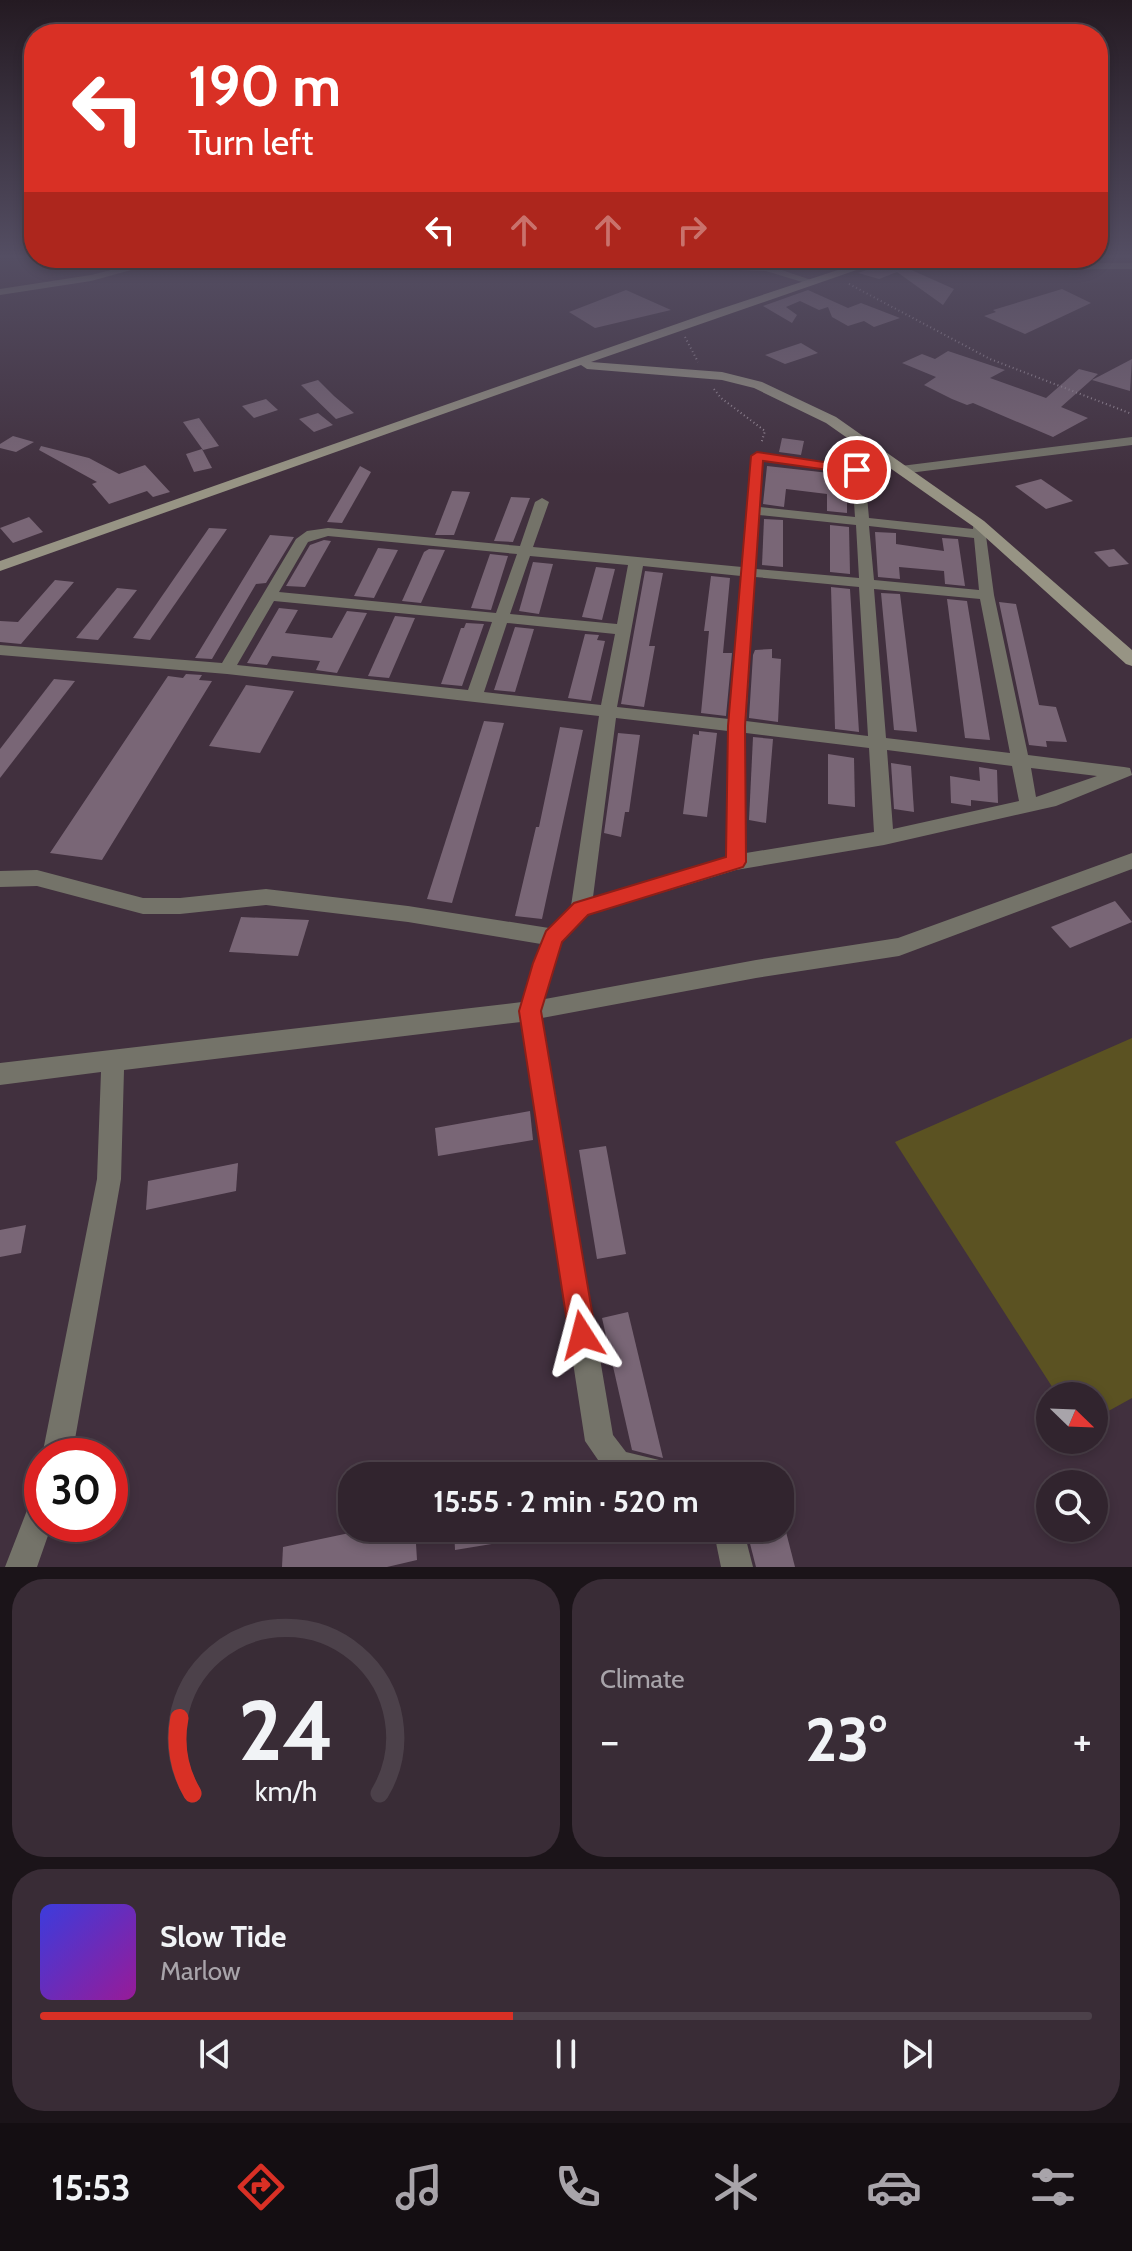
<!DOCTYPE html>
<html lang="en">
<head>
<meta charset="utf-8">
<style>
  :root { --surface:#31242e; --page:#392c36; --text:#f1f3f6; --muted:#a8a4aa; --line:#4c414a; --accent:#d93025 }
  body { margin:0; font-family:Cabin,sans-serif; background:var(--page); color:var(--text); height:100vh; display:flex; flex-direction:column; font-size:30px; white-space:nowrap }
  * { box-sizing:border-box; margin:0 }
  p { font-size:26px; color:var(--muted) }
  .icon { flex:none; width:44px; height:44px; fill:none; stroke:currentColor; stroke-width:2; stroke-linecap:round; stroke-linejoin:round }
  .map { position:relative; height:1567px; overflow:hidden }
  .details { display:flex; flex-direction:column; gap:12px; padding:12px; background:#1b1419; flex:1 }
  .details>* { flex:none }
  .banner { position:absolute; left:24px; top:24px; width:1084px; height:244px; border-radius:32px; box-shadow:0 4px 12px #0003,0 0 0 2px var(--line); background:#d93025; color:#fff; overflow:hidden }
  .needle { width:52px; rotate:113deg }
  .controls { position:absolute; left:1036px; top:1382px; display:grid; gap:16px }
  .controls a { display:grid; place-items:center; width:72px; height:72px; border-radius:50%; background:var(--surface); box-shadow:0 4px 12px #0003,0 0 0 2px var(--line); font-size:40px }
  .speed { position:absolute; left:24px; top:1438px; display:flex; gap:16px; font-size:40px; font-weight:700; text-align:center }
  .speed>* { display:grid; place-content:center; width:104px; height:104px; border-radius:50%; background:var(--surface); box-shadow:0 4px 12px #0003,0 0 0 2px var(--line); line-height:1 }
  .speed .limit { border:12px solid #d22; background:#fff; color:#111 }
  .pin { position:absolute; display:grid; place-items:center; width:68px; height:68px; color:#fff; margin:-34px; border:4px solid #fff; border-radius:50%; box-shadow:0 2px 8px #0007 }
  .me { position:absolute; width:88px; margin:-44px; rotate:351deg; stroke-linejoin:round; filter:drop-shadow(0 0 6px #0008) }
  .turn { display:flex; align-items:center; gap:28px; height:168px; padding:0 32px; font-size:36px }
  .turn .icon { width:104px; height:104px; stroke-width:2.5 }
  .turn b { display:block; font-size:56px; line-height:68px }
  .lanes { display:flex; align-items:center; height:76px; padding:0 32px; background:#0003; justify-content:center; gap:40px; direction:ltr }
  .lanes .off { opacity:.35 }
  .big { font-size:60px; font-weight:800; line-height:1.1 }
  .details .widget { flex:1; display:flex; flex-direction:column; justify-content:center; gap:12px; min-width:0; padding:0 28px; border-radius:32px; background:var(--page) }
  .details .dial { align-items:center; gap:0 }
  .dial svg { height:208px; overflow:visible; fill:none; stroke:var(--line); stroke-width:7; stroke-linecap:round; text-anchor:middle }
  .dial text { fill:var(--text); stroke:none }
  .song { display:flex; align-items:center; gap:24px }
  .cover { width:96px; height:96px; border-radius:12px; background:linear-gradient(135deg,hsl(240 70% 55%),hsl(300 70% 35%)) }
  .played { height:8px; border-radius:4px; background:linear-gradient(90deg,var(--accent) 45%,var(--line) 45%) }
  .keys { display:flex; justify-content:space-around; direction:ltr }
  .heat { display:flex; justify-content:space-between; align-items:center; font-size:44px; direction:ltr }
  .details .tiles { flex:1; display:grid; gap:12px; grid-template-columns:1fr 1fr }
  .widget:last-child { grid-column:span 2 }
  .trip { position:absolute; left:338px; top:1462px; width:456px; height:80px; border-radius:32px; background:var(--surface); box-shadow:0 4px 12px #0003,0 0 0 2px var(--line); font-weight:800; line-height:80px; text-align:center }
  .menu { display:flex; height:128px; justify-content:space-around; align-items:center; background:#140e12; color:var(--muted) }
  .menu .icon { width:56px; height:56px }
  .menu .selected { color:var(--accent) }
  .menu b { font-size:36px; color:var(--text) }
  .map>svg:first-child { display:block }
</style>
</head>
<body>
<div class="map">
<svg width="1132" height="1567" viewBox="0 0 1132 1567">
  <rect width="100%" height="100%" fill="#41303e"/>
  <polygon fill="#5b5222" points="1132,1038 1132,1398 1094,1419 1094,1396 1058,1396 895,1142"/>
  <g fill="#796676">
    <polygon points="922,258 922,261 907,268 954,289 943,305 897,272 879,279 858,273 892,261"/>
    <polygon points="1062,289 1091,303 1025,334 984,316 996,312 993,310"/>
    <polygon points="626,290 671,310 595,328 569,312"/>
    <polygon points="808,290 848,308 861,303 900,318 874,327 864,321 848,326 832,317 828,307 819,310 800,301 786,307 797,315 792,323 763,306"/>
    <polygon points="801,343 818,353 785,364 765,355"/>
    <polygon points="948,351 1005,370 990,378 1046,398 1079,369 1098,374 1061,407 1088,418 1053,437 973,403 967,405 952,399 924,385 936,377 902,363 922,354 935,359"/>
    <polygon points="1132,359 1130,391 1092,380"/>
    <polygon points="318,380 334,396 354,413 336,419 301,385"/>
    <polygon points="266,399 278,410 254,418 242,406"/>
    <polygon points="318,413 333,425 314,432 299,419"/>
    <polygon points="199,418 219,446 203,450 183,422"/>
    <polygon points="13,436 34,442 16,452 0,448 0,444"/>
    <polygon points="782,438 804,441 801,455 779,452"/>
    <polygon points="41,446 89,458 119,474 145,465 170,492 153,497 147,491 109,504 92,484 97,482 39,450"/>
    <polygon points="202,449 212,468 194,472 186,454"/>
    <polygon points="360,466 371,472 342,523 327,522"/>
    <polygon points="767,466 847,475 847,513 827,511 827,494 786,489 784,507 763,504"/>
    <polygon points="1041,479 1073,501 1046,509 1015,486"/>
    <polygon points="452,491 470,492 454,535 435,535"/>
    <polygon points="511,497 530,498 513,542 494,541"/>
    <polygon points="29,517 43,532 13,543 0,528"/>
    <polygon points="764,519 783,520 783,567 762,565"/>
    <polygon points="830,525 849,527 850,574 830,572"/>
    <polygon points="209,528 227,529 150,640 133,638"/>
    <polygon points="875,532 896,533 896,544 944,551 942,538 958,539 965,586 945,584 944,571 899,567 900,579 878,577"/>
    <polygon points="270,535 294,537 266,583 256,584 212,659 195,658"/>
    <polygon points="324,540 331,541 305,587 286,586 310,545"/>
    <polygon points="378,548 398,550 374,598 354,596"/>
    <polygon points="429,549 445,550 421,603 402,601 424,552"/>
    <polygon points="1114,549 1129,564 1109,567 1094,552"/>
    <polygon points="490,554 508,556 491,610 471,608"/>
    <polygon points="533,562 553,564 539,614 519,611"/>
    <polygon points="596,567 615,569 602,620 582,617"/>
    <polygon points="645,571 663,573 649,646 655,646 644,707 621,704"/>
    <polygon points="711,576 730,578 723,653 732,653 726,716 701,713 709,631 704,631"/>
    <polygon points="55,580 74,582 21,644 0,642 0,621 18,622"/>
    <polygon points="831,587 850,589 859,732 835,729"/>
    <polygon points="117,588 137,590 98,640 76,638"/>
    <polygon points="881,593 900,594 917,732 894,730"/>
    <polygon points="947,599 967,601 990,740 965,738"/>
    <polygon points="999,602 1016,604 1039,705 1056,707 1067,742 1046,741 1047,747 1029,745"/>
    <polygon points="279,608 298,610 285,633 332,638 347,611 367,613 337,673 316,670 320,661 272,656 267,665 247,663"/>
    <polygon points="395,616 415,618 389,678 368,676"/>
    <polygon points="466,623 484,624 462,686 441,684 461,628 464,628"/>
    <polygon points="515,627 534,629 515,692 494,690"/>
    <polygon points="585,634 599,635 597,640 605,641 591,701 568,698"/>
    <polygon points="772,649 772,658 781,659 778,722 749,718 753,655 755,650"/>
    <polygon points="186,674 202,675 199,680 212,681 102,860 50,853 168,676 183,678"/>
    <polygon points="54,679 75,681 0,778 0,749"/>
    <polygon points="246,685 294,691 260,753 209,746"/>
    <polygon points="484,721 504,723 452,903 427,899"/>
    <polygon points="560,727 583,730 542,919 515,916 536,827 539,827"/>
    <polygon points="699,731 717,733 707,817 683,814 693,734 699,735"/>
    <polygon points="618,733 640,735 629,812 625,812 621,837 604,833"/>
    <polygon points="753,737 773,739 766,823 749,820"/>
    <polygon points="828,754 854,758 855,807 828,804"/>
    <polygon points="891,763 911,766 914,812 894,809"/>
    <polygon points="979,767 997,770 998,803 971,800 971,806 951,803 950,776 980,781"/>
    <polygon points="1115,901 1132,922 1070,948 1051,927"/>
    <polygon points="241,917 309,920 298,956 229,952"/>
    <polygon points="530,1111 533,1140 438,1156 435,1128"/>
    <polygon points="606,1146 626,1254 597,1259 579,1150"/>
    <polygon points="238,1163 236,1191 146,1210 148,1181"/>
    <polygon points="26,1225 21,1253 0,1257 0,1230"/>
    <polygon points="628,1312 663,1458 632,1450 602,1318"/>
    <polygon points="373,1528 415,1528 417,1560 387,1567 282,1567 283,1547"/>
    <polygon points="454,1528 540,1528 540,1536 455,1550"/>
    <polygon points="746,1528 785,1528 795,1567 756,1567"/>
  </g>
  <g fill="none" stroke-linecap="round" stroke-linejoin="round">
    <g stroke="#9d8f9b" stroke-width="2" stroke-dasharray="1 3" stroke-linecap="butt">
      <polyline points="849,284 990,359 1132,414"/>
      <polyline points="685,337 698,362"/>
      <polyline points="714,389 721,398 765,431 761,444"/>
    </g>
    <g fill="#747369" fill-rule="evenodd">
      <polygon points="159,258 175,258 91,281 0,295 0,289 91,275"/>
      <polygon points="302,258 442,258 437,261 307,261"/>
      <polygon points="641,258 767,265 817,282 812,285 766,271 689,268"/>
      <polygon points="833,258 845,258 859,266 851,268"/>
      <polygon points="1018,258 1082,263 1132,263 1132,269 1082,269"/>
      <polygon points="1132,437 1132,445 901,474 895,470 901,466"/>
      <path d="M757,452L862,467L865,475L869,518L973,529L974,521H984L994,595L1028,755L1124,767L1130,768L1132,775L1056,806L884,845L736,870L588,915L562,941L545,999L756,960L898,938L1132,853V869L899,956L756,978L542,1018L613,1435L626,1452L684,1466L689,1476H609L585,1441L521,1022L124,1070L121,1179L72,1456H42L97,1179L101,1072L0,1085V1063L522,1002L541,944L408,922L266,905L180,914H143L37,886L0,887V871L37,870L143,898H180L266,889L408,906L549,928L571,906L599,716L227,674L0,655V645L222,663L296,539L307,531L328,528L520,546L535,502L542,498L549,502L533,547L742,567L751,456ZM763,461L852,473L855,517L760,507ZM759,515L856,525L859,578L756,569ZM869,526L974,538L979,590L874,580ZM328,536L517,554L496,613L279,592L308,542ZM530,556L628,565L617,624L510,614ZM643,566L741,576L729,719L617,707ZM755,577L859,587L868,736L746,721ZM874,589L980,599L1010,753L886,738ZM274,601L492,622L468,690L237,665ZM507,623L615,634L601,705L484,692ZM616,718L728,731L726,857L593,897ZM746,733L869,748L874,832L746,853ZM887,750L1012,766L1019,801L893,829ZM1031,768L1097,776L1036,797Z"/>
      <polygon points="42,1496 42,1524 52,1524 37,1567 5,1567 31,1500"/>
      <polygon points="713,1528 743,1528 753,1567 721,1567"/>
    </g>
    <polygon fill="#979484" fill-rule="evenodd" points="874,258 891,258 591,362 722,372 762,382 836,417 984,521 1132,650 1132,666 1126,664 974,527 826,423 754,388 722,380 587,369 581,365 0,571 0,561 708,313"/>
  </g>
  <linearGradient id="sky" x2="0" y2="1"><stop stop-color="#241a22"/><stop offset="0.54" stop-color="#544e63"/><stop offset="1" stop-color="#544e63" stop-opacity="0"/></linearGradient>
  <rect width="1132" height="475" fill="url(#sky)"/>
  <polygon fill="#d93025" stroke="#8d1f18" stroke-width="2" points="757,452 857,467 863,470 857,474 763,461 745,726 746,862 743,867 588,915 562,942 541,1011 596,1335 592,1345 582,1349 573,1345 569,1335 519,1011 533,963 546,931 574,903 726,857 728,726 751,456"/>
</svg>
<div class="controls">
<a><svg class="needle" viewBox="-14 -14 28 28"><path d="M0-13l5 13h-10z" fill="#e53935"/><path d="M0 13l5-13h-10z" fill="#a8a4aa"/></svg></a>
<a><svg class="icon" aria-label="search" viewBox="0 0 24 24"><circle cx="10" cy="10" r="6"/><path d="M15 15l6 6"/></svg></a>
</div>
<div class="speed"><div class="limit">30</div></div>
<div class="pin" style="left:857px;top:470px;background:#d93025"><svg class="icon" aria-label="arrive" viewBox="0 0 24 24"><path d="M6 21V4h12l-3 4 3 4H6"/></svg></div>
<svg class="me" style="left:582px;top:1335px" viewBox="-20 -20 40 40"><path d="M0-17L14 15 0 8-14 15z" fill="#d93025" stroke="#fff" stroke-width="4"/></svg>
<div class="trip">15:55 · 2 min · 520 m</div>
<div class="banner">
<div class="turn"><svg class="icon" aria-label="left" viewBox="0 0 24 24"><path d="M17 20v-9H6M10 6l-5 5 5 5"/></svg><div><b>190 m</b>Turn left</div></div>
<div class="lanes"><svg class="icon" aria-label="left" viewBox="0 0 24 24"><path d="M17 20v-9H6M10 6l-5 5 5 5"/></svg><svg class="icon off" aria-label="ahead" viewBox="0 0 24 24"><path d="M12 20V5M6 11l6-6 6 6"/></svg><svg class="icon off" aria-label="ahead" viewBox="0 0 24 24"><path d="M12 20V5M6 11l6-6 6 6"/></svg><svg class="icon off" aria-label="right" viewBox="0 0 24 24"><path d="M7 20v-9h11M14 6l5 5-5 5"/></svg></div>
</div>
</div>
<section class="details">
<div class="tiles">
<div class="widget dial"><svg viewBox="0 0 100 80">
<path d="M14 69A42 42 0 1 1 86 69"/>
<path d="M14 69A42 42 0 0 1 9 40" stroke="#d93025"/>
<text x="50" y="56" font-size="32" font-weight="700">24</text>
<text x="50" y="72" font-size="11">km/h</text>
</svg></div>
<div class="widget"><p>Climate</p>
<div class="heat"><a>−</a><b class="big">23°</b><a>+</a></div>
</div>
<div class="widget">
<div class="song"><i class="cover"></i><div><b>Slow Tide</b><p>Marlow</p></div></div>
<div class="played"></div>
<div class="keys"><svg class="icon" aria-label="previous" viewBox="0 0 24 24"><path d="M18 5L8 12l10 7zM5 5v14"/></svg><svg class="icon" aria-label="pause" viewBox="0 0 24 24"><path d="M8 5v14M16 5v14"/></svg><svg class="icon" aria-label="next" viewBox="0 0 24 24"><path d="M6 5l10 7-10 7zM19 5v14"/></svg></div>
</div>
</div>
</section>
<nav class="menu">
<b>15:53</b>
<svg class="icon selected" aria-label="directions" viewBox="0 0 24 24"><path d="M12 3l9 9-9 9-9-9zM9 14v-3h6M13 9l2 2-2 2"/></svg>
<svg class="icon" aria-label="music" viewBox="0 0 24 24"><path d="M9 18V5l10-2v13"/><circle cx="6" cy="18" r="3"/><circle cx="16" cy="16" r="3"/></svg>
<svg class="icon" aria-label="phone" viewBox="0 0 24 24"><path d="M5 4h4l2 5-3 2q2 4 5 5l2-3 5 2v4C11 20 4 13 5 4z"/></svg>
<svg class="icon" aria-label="climate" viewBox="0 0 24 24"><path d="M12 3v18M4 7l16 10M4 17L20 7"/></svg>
<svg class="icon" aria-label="car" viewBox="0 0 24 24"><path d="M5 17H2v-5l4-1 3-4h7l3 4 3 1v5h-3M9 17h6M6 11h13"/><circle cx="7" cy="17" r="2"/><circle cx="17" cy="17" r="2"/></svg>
<svg class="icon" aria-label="filters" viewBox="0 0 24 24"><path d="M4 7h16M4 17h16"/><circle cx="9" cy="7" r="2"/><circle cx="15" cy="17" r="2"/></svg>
</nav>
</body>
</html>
